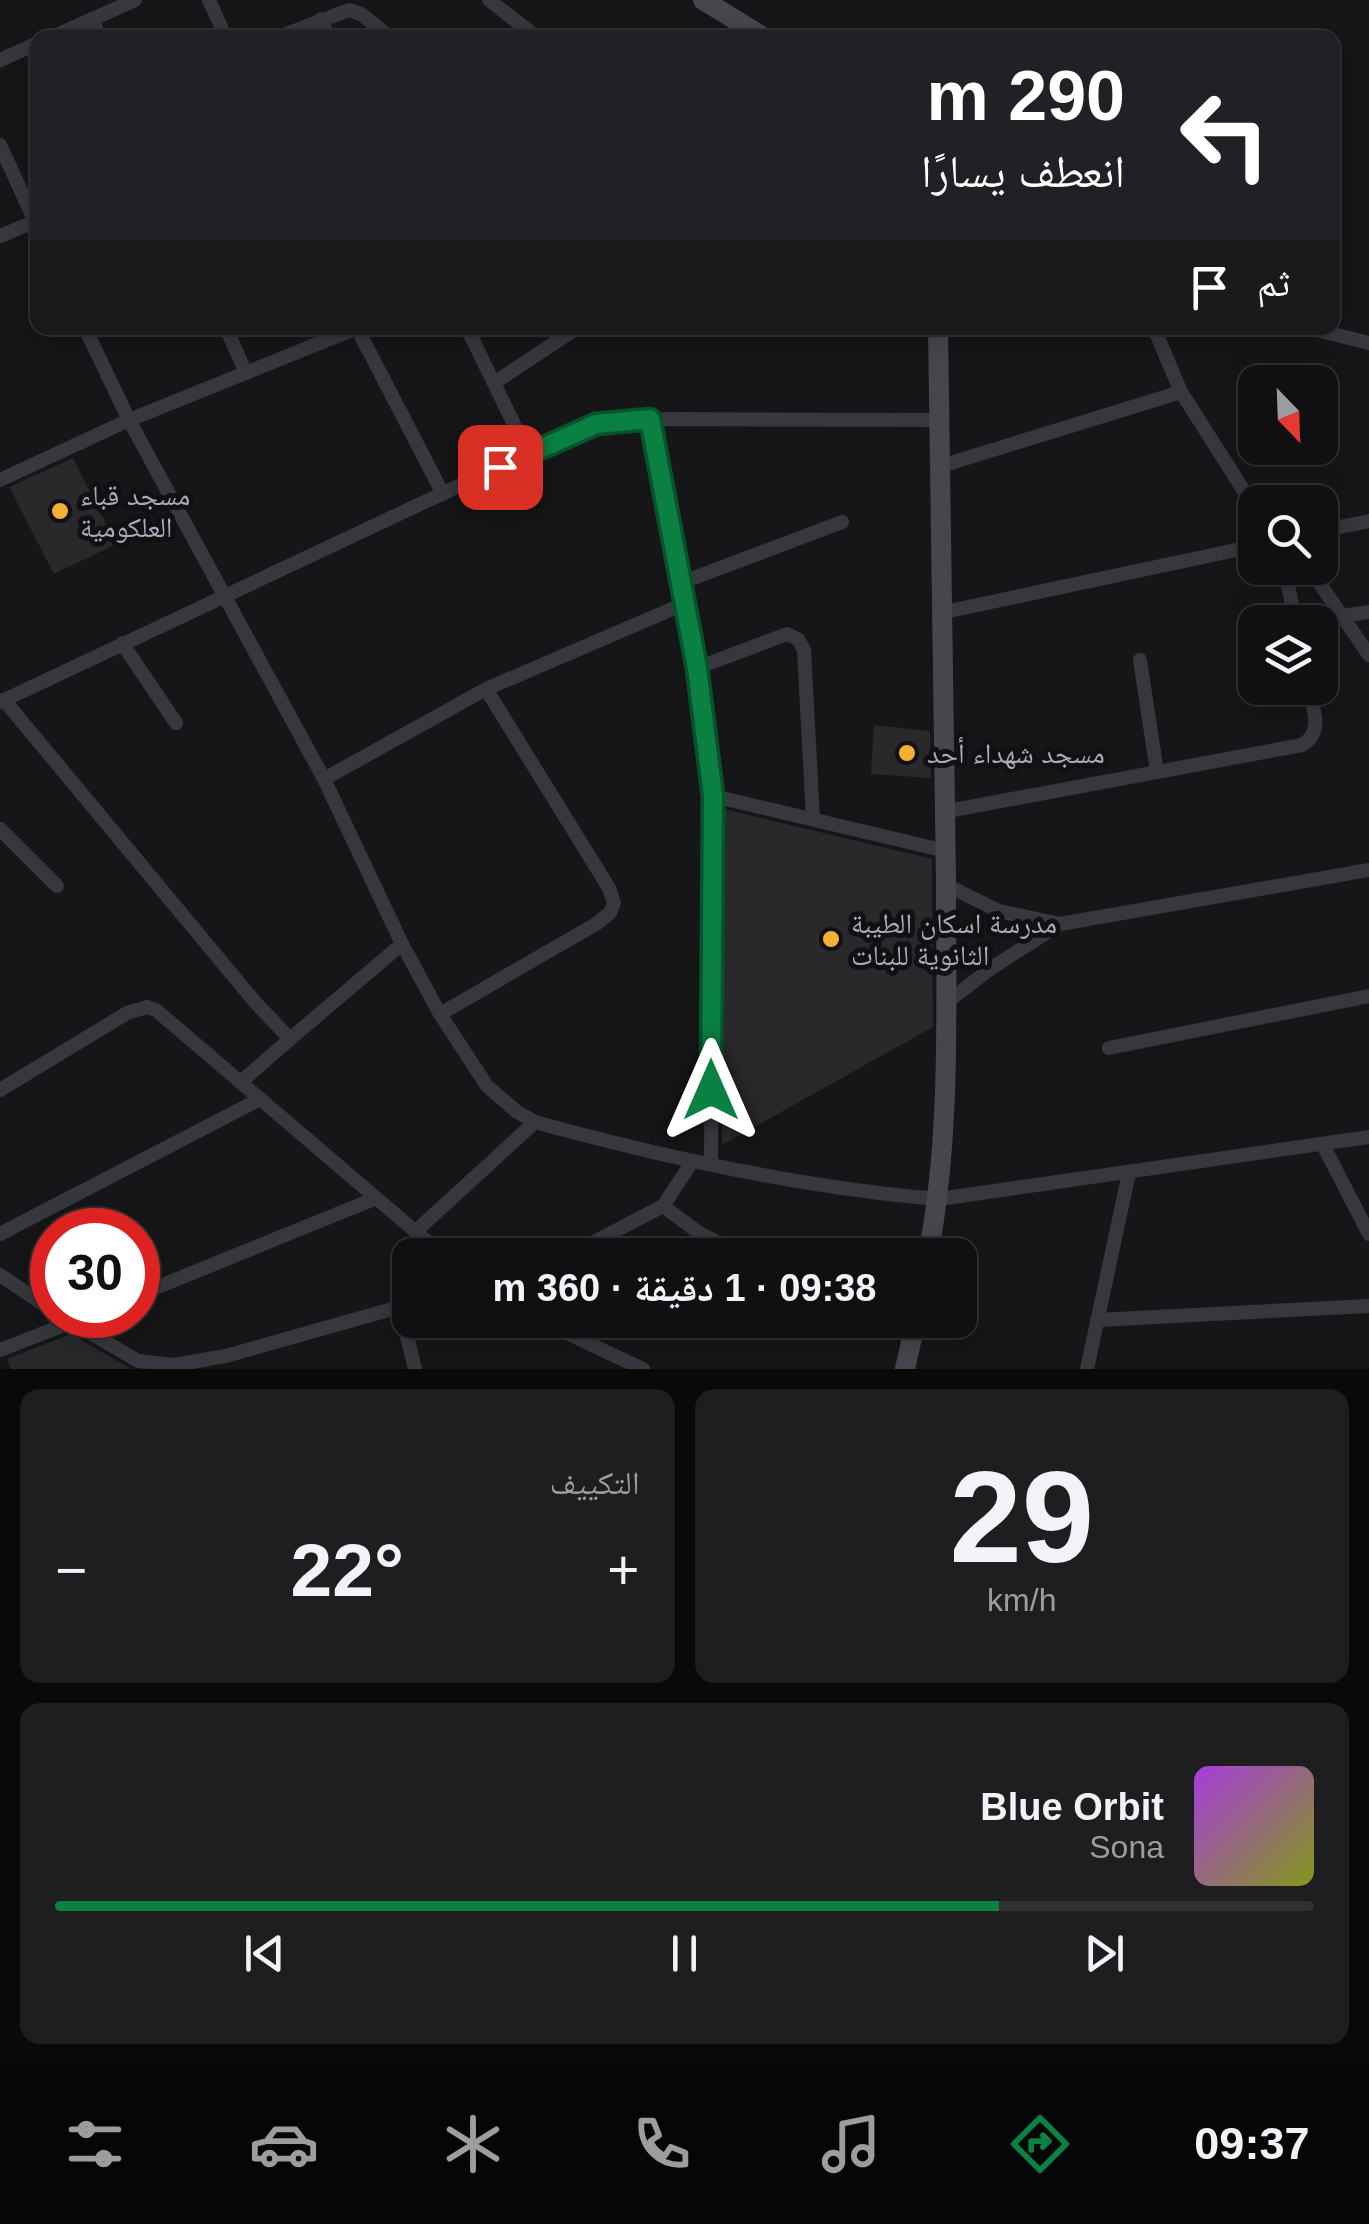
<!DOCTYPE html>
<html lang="ar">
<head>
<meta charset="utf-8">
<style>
  :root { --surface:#101012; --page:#1e1e20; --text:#f1f3f6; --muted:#9c9d9f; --line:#303032; --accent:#0b8043 }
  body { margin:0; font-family:Helvetica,"Noto Naskh Arabic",sans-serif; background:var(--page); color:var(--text); direction:rtl; height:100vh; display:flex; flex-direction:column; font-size:38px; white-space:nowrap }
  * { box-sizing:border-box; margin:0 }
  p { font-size:32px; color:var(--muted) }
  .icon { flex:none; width:55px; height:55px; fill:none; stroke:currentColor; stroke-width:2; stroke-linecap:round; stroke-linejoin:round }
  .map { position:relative; height:1369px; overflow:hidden; direction:ltr }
  .panel { display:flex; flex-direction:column; gap:20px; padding:20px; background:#09090a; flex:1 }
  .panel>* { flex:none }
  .guide { position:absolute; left:30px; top:30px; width:1310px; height:305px; border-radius:20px; box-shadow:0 5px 25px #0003,0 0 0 2px var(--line); direction:rtl; background:#202124; color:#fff; overflow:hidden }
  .needle { width:65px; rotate:157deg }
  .controls { position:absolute; left:1238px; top:365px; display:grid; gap:20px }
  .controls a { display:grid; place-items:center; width:100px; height:100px; border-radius:20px; background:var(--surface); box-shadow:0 5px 25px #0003,0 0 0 2px var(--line); font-size:50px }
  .speed { position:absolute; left:30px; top:1208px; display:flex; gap:20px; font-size:50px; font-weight:700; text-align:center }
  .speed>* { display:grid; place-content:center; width:130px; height:130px; border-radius:50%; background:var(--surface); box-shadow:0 5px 25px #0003,0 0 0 2px var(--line); line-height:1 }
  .speed .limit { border:15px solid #d22; background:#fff; color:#111 }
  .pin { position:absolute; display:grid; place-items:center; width:85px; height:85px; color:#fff; margin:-42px; border-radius:20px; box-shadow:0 5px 15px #0006 }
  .me { position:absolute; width:110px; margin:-55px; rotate:0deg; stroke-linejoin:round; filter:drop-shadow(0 0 8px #0008) }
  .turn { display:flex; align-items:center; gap:35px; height:210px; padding:0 50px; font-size:45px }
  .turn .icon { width:130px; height:130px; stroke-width:2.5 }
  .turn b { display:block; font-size:70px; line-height:85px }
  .then { display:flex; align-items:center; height:95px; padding:0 50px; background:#0003; gap:20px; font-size:38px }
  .big { font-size:75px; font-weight:700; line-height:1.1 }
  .panel .widget { flex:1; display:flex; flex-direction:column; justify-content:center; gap:15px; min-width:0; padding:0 35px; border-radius:20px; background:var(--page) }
  .panel .dial { align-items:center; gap:0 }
  .dial b { font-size:130px; line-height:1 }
  .song { display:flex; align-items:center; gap:30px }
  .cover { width:120px; height:120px; border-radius:15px; background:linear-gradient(135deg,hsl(280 70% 55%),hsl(70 70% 35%)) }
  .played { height:10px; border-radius:5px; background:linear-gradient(90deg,var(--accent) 75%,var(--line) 75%) }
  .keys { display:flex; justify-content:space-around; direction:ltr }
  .heat { display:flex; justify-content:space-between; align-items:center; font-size:55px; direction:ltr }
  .panel .tiles { flex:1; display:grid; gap:20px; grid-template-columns:1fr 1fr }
  .widget:last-child { grid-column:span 2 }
  .trip { position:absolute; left:392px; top:1238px; width:585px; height:100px; border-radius:20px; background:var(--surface); box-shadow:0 5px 25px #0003,0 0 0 2px var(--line); font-weight:700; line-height:100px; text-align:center; direction:rtl }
  .menu { display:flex; height:160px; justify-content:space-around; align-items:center; background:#060607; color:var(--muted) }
  .menu .icon { width:70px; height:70px }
  .menu .on { color:var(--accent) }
  .menu b { font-size:45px; color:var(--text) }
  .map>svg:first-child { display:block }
</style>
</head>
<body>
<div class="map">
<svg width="1369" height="1369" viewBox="0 0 1369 1369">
  <rect width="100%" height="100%" fill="#161618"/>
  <g fill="#29292c">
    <polygon points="73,458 116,544 54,574 9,487"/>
    <polygon points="874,725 930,731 931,778 871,774"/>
    <polygon points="724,809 932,859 933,1027 722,1145"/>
    <polygon points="71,1334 131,1369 11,1369 7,1359"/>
  </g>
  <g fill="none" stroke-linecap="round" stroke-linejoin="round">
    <g stroke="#37383d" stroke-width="14">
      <polyline points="209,0 226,38"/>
      <polyline points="489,0 538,38"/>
      <polyline points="92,19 100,38"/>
      <polyline points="321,19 329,38"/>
      <polyline points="50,38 135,0"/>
      <polyline points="276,38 349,10 361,14 391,38"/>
      <polyline points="0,60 38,43"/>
      <polyline points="0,145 38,228"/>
      <polyline points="0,236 34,222"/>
      <path d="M85,328L129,420L324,779L402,944L440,1014L487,1086L516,1111L535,1122C666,1158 803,1188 939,1199L1369,1137"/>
      <polyline points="226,328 246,373"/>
      <polyline points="357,328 443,494"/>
      <polyline points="467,328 528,453"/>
      <polyline points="1154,328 1181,392 1255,508"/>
      <polyline points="1309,328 1369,343"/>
      <polyline points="494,383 577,328"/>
      <polyline points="650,419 697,668 713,796"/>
      <polyline points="941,466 1181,392"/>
      <polyline points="0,480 129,420 357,328"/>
      <polyline points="1320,531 1369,521"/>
      <polyline points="1284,568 1296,622"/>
      <polyline points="1309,568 1369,655"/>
      <polyline points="683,582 842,522"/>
      <polyline points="944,612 1255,546"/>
      <polyline points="1342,616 1369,612"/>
      <polyline points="122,643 176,723"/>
      <polyline points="1140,660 1157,772"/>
      <polyline points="697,668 787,634 798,639 804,650 813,819"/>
      <polyline points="4,700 255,1002 290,1039 402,944"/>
      <polyline points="0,702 571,433 596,424 650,419 938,420"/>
      <polyline points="324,779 486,689 686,603"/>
      <path d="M948,811L1302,745C1324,732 1313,709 1309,688"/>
      <polyline points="0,829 57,886"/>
      <polyline points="946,885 999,911 1060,924 1369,870"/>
      <polyline points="946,1003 990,969 1060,924"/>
      <polyline points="440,1014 596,924 610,913 614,903 609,888 486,689"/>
      <polyline points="1109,1048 1369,996"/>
      <polyline points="242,1081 290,1039"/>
      <polyline points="0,1090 127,1013 147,1007 156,1010 443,1255"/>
      <polyline points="1323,1145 1369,1234"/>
      <polyline points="692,1162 663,1206 699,1233 743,1255"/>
      <polyline points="711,1164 713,796 946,851"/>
      <polyline points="416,1231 535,1122"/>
      <polyline points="0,1234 260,1099"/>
      <polyline points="569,1255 663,1206"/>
      <polyline points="0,1275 52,1310"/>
      <polyline points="138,1295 374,1199"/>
      <polyline points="400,1307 415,1369"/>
      <polyline points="60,1315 138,1361 174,1365 226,1356 410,1304"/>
      <polyline points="539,1320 643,1369"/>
      <polyline points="890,1320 914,1331"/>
      <polyline points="1097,1320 1369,1306"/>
      <polyline points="0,1350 90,1315"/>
      <polyline points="1087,1369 1129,1173"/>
    </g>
    <g stroke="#45474d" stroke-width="20">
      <polyline points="703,0 765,38"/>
      <path d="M928,1255C951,1136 946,1011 946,891C945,703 939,515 938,328"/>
      <polyline points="905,1369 916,1320"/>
    </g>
  </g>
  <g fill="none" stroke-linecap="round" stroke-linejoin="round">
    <defs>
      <polyline id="route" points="500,467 596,424 650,419 697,668 713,796 711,1090"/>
    </defs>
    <use href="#route" stroke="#07532c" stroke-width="25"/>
    <use href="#route" stroke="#0b8043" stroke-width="18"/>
  </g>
  <g fill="#f2b134" stroke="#111113" stroke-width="4">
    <circle cx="60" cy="511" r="10"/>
    <circle cx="907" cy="753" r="10"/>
    <circle cx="831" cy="939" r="10"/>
  </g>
  <g text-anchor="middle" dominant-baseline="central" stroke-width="10" stroke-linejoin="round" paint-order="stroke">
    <g font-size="28" fill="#a8adb8" stroke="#111113" text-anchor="start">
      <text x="80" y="495">مسجد قباء<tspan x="80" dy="32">العلكومية</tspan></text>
      <text x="927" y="753">مسجد شهداء أحد</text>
      <text x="851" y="923">مدرسة اسكان الطيبة<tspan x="851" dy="32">الثانوية للبنات</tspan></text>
    </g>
  </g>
</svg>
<div class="controls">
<a><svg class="needle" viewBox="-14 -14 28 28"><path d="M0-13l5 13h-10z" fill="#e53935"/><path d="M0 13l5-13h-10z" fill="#9c9d9f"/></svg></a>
<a><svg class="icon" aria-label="search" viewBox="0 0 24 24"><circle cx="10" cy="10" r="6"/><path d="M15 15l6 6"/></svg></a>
<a><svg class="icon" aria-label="layers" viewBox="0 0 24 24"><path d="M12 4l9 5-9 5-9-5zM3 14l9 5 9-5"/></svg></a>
</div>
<div class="speed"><div class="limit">30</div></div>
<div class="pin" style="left:500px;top:467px;background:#d93025"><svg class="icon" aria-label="arrive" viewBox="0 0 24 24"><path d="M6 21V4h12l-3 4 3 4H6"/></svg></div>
<svg class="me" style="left:711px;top:1090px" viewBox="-20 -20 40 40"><path d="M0-17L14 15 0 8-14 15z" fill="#0b8043" stroke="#fff" stroke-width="4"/></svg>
<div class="trip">09:38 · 1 دقيقة · 360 m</div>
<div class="guide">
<div class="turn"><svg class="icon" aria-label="left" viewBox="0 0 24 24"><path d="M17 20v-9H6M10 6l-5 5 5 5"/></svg><div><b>290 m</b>انعطف يسارًا</div></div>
<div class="then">ثم<svg class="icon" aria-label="arrive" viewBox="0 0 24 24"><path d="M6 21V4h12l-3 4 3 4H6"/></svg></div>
</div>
</div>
<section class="panel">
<div class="tiles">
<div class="widget dial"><b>29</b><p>km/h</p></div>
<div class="widget"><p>التكييف</p>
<div class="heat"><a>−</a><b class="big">22°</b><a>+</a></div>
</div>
<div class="widget">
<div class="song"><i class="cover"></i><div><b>Blue Orbit</b><p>Sona</p></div></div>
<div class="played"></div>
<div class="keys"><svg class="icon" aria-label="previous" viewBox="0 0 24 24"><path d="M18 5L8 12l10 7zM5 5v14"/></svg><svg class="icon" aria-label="pause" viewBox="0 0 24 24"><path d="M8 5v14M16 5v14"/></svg><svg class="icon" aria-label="next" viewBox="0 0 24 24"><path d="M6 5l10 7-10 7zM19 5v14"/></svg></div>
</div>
</div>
</section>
<nav class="menu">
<b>09:37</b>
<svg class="icon on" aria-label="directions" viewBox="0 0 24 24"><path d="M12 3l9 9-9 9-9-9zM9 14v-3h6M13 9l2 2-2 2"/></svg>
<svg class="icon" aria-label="music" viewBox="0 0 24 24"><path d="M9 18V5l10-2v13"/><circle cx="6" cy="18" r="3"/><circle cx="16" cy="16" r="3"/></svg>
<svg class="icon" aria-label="phone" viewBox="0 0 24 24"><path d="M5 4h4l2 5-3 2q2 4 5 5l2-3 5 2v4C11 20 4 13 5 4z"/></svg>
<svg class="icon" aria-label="climate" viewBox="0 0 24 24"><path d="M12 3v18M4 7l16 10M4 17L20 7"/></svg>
<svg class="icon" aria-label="car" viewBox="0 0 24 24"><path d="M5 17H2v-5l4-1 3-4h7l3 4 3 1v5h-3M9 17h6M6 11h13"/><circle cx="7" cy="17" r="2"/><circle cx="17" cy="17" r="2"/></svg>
<svg class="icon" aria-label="filters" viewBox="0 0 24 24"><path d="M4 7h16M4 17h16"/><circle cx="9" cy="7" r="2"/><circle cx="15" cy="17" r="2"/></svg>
</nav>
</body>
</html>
